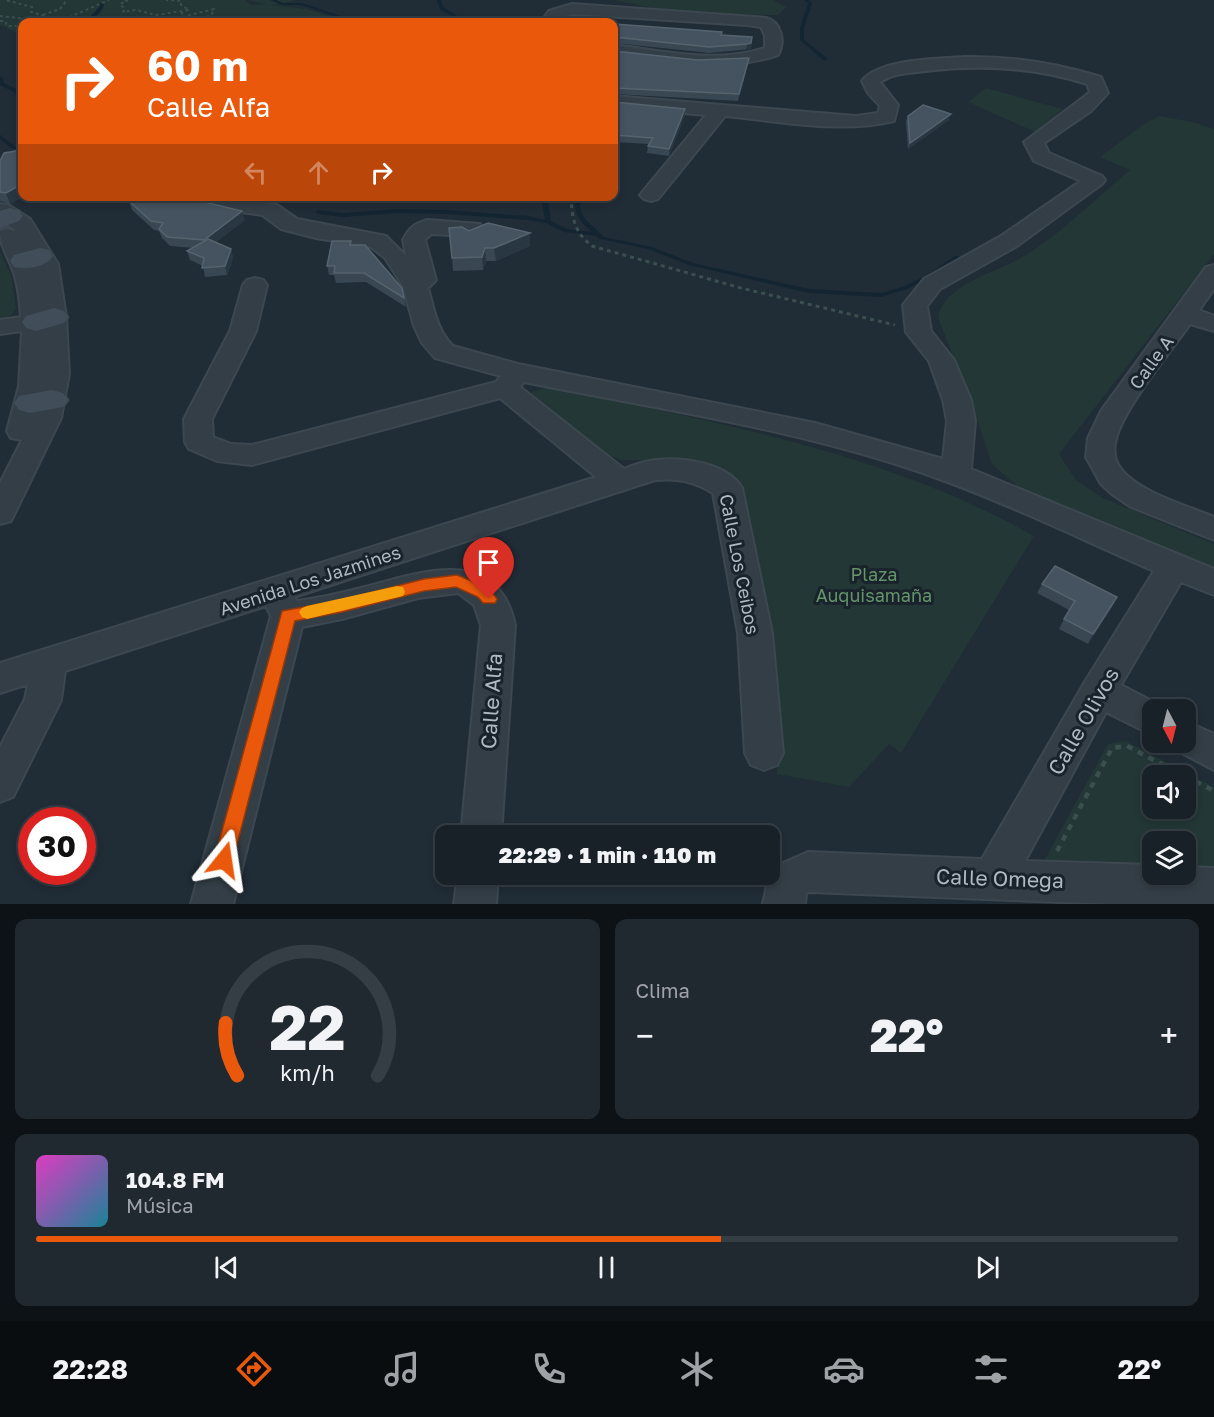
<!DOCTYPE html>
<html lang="es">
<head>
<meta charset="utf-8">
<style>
  :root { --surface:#182128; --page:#212930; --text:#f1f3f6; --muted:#9fa3a8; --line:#363e45; --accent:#ea580c }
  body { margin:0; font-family:"Golos Text",sans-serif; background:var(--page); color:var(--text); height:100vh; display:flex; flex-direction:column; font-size:22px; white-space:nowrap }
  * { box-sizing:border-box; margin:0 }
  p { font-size:20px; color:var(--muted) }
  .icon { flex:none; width:33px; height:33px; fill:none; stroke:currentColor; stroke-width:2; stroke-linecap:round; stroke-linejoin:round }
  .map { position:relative; height:904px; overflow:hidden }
  .sheet { display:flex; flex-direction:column; gap:15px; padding:15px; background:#0d1216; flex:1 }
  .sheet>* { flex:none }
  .top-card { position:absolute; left:18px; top:18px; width:600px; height:183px; border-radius:12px; box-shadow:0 3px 9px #0003,0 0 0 2px var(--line); background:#ea580c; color:#fff; overflow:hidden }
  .needle { width:39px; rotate:173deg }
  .tools { position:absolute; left:1142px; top:699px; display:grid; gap:12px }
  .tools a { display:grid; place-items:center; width:54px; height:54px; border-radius:12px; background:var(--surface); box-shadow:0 3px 9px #0003,0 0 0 2px var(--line); font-size:30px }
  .speed { position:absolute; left:18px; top:807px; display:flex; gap:12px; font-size:30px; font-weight:700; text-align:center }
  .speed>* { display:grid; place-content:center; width:78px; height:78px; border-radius:50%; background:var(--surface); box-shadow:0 3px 9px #0003,0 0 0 2px var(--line); line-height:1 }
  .speed .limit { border:9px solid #d22; background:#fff; color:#111 }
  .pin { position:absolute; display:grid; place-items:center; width:51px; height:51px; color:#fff; margin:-62px -26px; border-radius:50% 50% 50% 0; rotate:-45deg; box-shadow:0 0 6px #0007 }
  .pin .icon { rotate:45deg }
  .me { position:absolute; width:66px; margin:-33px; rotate:15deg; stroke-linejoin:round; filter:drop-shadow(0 0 4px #0008) }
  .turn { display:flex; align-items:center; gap:21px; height:126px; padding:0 30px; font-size:27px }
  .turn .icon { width:78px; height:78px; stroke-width:2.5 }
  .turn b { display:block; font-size:42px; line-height:51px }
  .lanes { display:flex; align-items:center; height:57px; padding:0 30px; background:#0003; justify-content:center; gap:30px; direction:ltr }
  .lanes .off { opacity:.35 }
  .big { font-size:45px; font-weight:800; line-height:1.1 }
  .sheet .tile { flex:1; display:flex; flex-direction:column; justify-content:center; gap:9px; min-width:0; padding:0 21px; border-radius:12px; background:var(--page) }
  .sheet .dial { align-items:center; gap:0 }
  .dial svg { height:156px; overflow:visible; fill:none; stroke:var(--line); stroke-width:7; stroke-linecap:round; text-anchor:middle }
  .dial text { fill:var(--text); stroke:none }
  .song { display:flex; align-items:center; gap:18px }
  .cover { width:72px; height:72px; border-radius:9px; background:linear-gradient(135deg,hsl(310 70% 55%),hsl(190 70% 35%)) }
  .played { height:6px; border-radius:3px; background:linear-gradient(90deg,var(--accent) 60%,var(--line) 60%) }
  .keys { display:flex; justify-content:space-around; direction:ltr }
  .heat { display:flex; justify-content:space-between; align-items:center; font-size:33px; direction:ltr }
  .sheet .tiles { flex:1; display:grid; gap:15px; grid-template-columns:1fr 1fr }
  .tile:last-child { grid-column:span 2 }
  .trip { position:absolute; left:435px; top:825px; width:345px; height:60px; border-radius:12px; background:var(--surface); box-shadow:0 3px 9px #0003,0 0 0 2px var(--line); font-weight:800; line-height:60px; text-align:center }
  .tab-bar { display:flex; height:96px; justify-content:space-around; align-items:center; background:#0a0d10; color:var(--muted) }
  .tab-bar .icon { width:42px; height:42px }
  .tab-bar .current { color:var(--accent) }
  .tab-bar b { font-size:27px; color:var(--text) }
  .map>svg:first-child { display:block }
</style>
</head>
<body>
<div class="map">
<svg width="1214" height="904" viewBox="0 0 1214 904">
  <rect width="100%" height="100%" fill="#202c36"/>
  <g fill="#223736" fill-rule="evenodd">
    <polygon points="0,0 245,0 252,5 265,4 248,0 297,0 272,5 306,9 349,22 98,22 90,17 80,22 22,22 22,35 0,25"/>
    <polygon points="613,0 773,0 786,7 778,15 727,16 670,11"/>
    <polygon points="986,88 1063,109 1035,132 968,102"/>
    <path d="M1159,116L1193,122L1214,129V254L1059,454L1076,480L1103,498L1214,544V573L1047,503L1018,487L992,464L971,402L938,318C944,285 991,274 1017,260C1057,238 1095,199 1130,170L1100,157L1141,126Z"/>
    <polygon points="0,251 12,278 16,309 11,315 0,320"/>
    <path d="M549,387C714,422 886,452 1034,536L901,753L889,744L849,787L777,774L771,661L753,530L743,490L726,475L690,460H622L606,454L532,400V392Z"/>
    <path d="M1126,741L1214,787V873H1185V842H1152V873L1043,863L1108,744ZM1152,776H1185V808H1152Z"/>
  </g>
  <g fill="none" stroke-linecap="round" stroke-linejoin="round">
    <g fill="#142532" fill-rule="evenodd">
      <polygon points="270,0 276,0 283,3 302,3 358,22 353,22 301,5 282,5"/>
      <polygon points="437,0 441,0 443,7 465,21 466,22 462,22 440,9"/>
      <polygon points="804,0 809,0 812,3 804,28 804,40 827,58 827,60 823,60 800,40 800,28 808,3"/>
      <path d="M101,3L104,4C103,12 95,16 90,22H86C90,15 98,11 101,3Z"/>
      <polygon points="0,76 2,77 4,83 16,89 22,96 22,99 20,99 12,91 0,85"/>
      <polygon points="0,135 15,146 22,148 22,150 11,148 0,139"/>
      <path d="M541,196H547L551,221L567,229L592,232C579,220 574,215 575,196H581L580,208L585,219L604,237L652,247L693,263L809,289L881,293L903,287L927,275L955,256H959L960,257L931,277L907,289L881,297L809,293L689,265L648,249L600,239L596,236L564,232L546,223L528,220L447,214L396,213L343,217L318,214L315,212L318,210L343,213L396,209L447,210L528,216L545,220Z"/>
    </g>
    <defs>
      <g id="street">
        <path d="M572,4L766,18C782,22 785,42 778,55C724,73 670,62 614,55V45C663,51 716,64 765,48V36L761,27L747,25L573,14L561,17L557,22H541L549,11Z"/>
        <path d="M964,57C1012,56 1056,63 1101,77L1108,93L1091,111L1044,143L1049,153L1102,176L1105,180L1102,184L1017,246L940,289L927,306L931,331L954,360L971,400L975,421L971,469L1214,569V595L1181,582L1121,685L1165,708L1152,710V735L1106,712L1025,861L1152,865V874H1185V867L1214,868V904H1111L810,892L806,893L805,904H763L768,881L774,867L808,852L982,859L1086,680L1154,571C1085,541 1016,507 945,481C811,431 664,410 524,382L520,387L624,469C634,465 645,461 656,460C683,457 727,463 742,488L772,633L783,753L777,765L764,770L751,765L745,753L738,633L713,493C693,481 678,478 655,480L294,597L297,601C320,598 342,593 365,587C421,572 498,544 515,625L501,836H461L481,625L474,605L458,593L418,598L342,619L302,627L233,904H191L271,616L266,606L65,671L61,700L13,797L0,802V747L25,699L28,684L0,693V663L596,477L500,398L252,465L217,461L189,449L185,442L184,419L230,331L243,285L247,280L255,278L263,280L267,285L256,331L212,419L213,437L231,444L252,445L496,382L501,376L435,358L422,343L414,326L403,286L385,258L371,247L316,238L281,229L262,215L175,202L168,200L165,196H233L269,204L277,205L297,219L386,236L406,256L403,240C409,228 414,224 427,220L480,224L483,229L480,234L472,236L431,234L425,240L436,280L428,288C434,309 437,331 453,346L518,364L815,423L943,459L947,421L943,400L929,361L906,332L903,305L924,279L1001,236L1081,181L1034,161L1024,142L1085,96L1090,92L1087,84C1033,67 981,64 925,71C909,73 894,73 880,82L898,105L894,121C841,134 779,121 725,116L658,199L651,201L644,199L640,195L706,115L614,107V96L856,116L878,113L880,106L868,93L862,81C878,59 938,59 964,57Z"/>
        <path d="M0,204L8,205L30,219L58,264L66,317L69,374L61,418L11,521L0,524V483L22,440L11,438L7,431L19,386L22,331L0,334V320L21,317C20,303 19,290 15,277C11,261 0,248 0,231L7,229L15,231L25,247L14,229L0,219Z"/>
        <path d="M1214,265V289L1199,310L1214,316V331L1190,324C1171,351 1123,409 1116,439C1113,450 1114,460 1121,469C1138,492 1188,506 1214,517V540L1131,507L1112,494L1101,484L1086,457L1088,438L1101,411L1206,267Z"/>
        <polygon points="1185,721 1214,734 1214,770 1172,748 1169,742 1185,742"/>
        <polygon points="458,874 498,874 496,904 454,904"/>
      </g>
      <g id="secondary">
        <polygon points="10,208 19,211 23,216 19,221 0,228 0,211"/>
        <path d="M40,248L49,250L53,256C46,267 26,270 14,267L10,261L14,255Z"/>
        <polygon points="54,308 64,311 68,317 64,323 36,331 26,328 22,322 26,316"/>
        <polygon points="52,390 63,393 68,400 63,407 30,413 19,410 14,403 19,396"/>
      </g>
    </defs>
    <use href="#street" stroke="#3d4750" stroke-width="4"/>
    <use href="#secondary" stroke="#3d4750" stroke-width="3"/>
    <g stroke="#3a4f4e" stroke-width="2" stroke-dasharray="3 3" stroke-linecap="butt">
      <polyline points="125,0 127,1 120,4 125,9 123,12 136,10 156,15 189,10 181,5 181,1 166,0"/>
      <polyline points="183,12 178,18 214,9 212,14 201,20 220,22"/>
      <polyline points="43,15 60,9 67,0"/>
      <polyline points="0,16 28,19 43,15 31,12 32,7 5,0"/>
      <polyline points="0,21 5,21 7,26 22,26"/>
      <polyline points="58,22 109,0"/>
    </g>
    <path stroke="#3a4f4e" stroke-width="3" stroke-dasharray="4 4" stroke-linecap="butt" d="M571,196C572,218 574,232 592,246L741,288L895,325"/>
    <g stroke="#3a4f4e" stroke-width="4.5" stroke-dasharray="6 6" stroke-linecap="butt">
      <polyline points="1185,776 1214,791"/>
      <polyline points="1057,851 1112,748 1127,746 1184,776"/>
    </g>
    <use href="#street" fill="#333e46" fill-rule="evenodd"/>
    <use href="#secondary" fill="#414d59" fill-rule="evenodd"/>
  </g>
  <g fill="#384752">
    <polygon points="614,24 722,35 752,37 751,49 709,53 614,43"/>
    <polygon points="614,48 614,51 697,60 748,64 738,101 614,94"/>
    <polygon points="614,102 685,109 685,115 669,156 647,153 648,146 649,144 614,142"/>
    <polygon points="908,116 949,120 908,149 906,122"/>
    <polygon points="0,161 22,196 24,196 10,204 0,201"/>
    <polygon points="129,201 207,203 245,220 216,242 231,249 233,258 227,275 205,277 203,266 190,260 187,251 193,248 170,246 162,238 159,231 154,230 132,210"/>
    <polygon points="530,233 530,246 496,261 486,261 483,270 453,271 452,258"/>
    <polygon points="351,241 352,245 402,288 406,307 366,282 336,283 334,275 329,275 327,266"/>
    <polygon points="1042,584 1112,607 1088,644 1059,629 1064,619 1069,610 1037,593"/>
  </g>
  <g fill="#293742">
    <polygon points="752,37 751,49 746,50 747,44"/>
    <polygon points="749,58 748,64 738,101 739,94"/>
    <polygon points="685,109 685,115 669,156 669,149"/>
    <polygon points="951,114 949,120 908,149 910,143"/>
    <polygon points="22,184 22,196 24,196 10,204 6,193"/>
    <polygon points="242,211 245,220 207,249 204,240"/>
    <polygon points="530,233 530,246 496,261 494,248"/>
    <polygon points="485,248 486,261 483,270 482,257"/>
    <polygon points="231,249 233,258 227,275 225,266"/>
    <polygon points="1117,597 1112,607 1088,644 1093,634"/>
  </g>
  <g fill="#44535f" stroke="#55636e" stroke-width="1.5">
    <polygon points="614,24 722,32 721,35 752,37 751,43 747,44 709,47 614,37"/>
    <polygon points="614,48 614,51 697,60 749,58 739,94 614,88"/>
    <polygon points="614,102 685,109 669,149 648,146 653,138 614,135"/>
    <polygon points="923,105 951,114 910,143 908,116"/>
    <polygon points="22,150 22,184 6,193 0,192 0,161 4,153"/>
    <polygon points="136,196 179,196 207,201 204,202 242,211 204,240 167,237 159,229 163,223 151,221 129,201"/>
    <polygon points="488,223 530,233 494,248 485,248 482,257 452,258 449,228 462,227 469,231"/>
    <polygon points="208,239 231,249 225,266 202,268 204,258 187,251"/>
    <polygon points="332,241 351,241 350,245 365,245 402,288 404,298 364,273 334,273 335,266 327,266"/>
    <polygon points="1055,566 1117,597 1093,634 1064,619 1075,601 1042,584"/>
  </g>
  <polygon fill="#ea580c" stroke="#983908" stroke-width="1.5" points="457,575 489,588 497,599 495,603 483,603 478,597 456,587 424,591 342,612 295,621 233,860 230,866 224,869 217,866 214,860 282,611 342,600 424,579"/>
  <polygon fill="#f59e0b" points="397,586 403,587 405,592 403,596 307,619 302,617 299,612 302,608 307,606"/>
  <g text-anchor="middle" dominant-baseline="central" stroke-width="6" stroke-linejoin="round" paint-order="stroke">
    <g font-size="18" fill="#adb9c3" stroke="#19232b">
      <text transform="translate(1151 362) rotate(-54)">Calle A</text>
      <text transform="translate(740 564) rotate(79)">Calle Los Ceibos</text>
      <text transform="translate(310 580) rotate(-18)">Avenida Los Jazmines</text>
    </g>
    <g font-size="18" fill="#65936a" stroke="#19232b">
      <text x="874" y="574">Plaza<tspan x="874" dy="21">Auquisamaña</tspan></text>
    </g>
    <g font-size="21" fill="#adb9c3" stroke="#19232b">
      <text transform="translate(491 701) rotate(-86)">Calle Alfa</text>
      <text transform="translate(1083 721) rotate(-60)">Calle Olivos</text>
      <text transform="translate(1000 878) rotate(2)">Calle Omega</text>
    </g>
  </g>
</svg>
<div class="tools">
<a><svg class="needle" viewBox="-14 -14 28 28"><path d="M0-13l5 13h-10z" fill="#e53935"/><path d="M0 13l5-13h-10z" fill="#9fa3a8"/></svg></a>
<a><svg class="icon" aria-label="sound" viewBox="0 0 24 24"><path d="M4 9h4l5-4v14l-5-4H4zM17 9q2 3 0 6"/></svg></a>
<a><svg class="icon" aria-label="layers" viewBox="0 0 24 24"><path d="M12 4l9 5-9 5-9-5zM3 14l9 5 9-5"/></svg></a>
</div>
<div class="speed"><div class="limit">30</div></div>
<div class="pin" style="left:489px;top:599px;background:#d93025"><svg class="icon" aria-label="arrive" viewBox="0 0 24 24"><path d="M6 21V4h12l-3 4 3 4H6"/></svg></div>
<svg class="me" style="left:224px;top:860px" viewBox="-20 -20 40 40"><path d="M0-17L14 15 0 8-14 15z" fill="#ea580c" stroke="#fff" stroke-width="4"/></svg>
<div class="trip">22:29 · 1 min · 110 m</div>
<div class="top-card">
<div class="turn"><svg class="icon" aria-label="right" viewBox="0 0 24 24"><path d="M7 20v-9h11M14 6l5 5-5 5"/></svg><div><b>60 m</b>Calle Alfa</div></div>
<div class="lanes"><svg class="icon off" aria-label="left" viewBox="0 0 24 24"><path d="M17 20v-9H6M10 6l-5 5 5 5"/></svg><svg class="icon off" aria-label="ahead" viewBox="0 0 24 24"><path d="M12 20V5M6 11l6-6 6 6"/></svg><svg class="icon" aria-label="right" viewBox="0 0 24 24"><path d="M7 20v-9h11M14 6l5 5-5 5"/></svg></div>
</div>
</div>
<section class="sheet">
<div class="tiles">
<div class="tile dial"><svg viewBox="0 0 100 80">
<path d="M14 69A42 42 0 1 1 86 69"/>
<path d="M14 69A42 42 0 0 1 8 42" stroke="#ea580c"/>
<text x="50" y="56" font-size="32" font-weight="700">22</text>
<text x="50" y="72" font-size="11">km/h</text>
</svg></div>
<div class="tile"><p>Clima</p>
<div class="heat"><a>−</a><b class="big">22°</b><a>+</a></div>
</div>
<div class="tile">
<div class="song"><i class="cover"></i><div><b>104.8 FM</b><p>Música</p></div></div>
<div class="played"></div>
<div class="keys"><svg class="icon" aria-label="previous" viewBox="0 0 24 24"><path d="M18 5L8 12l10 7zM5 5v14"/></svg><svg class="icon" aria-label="pause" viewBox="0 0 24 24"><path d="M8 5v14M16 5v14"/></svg><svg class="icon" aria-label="next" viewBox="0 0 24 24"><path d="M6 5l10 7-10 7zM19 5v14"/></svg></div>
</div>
</div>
</section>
<nav class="tab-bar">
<b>22:28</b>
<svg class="icon current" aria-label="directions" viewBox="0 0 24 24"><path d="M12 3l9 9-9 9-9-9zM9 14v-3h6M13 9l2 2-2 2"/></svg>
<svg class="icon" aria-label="music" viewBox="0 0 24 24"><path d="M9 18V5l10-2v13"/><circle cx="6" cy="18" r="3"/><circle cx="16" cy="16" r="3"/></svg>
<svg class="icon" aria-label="phone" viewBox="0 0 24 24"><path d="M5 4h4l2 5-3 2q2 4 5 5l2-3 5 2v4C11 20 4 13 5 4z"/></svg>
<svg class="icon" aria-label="climate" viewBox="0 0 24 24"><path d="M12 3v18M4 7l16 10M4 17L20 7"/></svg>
<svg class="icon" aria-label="car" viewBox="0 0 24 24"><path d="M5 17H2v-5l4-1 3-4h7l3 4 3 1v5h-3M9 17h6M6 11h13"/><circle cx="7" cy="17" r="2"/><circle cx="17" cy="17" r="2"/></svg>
<svg class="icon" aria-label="filters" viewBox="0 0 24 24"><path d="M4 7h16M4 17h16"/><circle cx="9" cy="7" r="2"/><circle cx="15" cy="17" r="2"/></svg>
<b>22°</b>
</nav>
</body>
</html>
